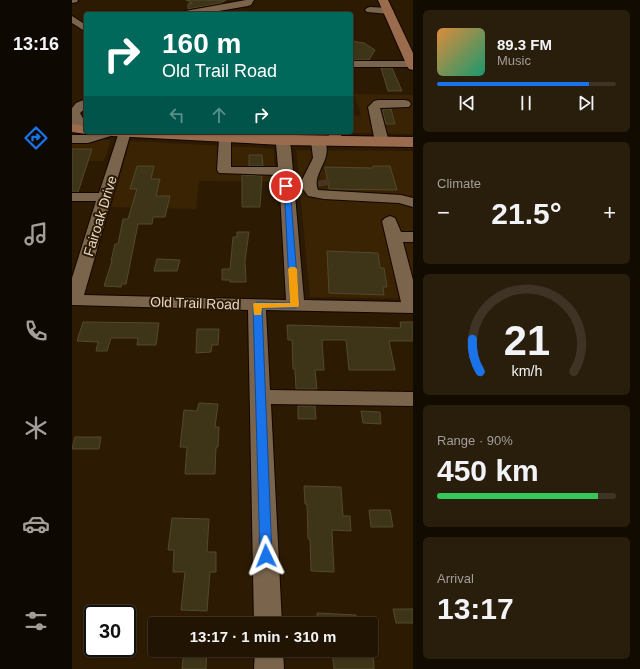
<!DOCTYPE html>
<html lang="en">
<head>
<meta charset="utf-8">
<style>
  :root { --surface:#211402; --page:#291d0c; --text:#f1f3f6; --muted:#a29e99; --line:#3e3324; --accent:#1a73e8 }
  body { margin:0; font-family:Arial,sans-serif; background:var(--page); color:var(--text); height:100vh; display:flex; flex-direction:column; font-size:15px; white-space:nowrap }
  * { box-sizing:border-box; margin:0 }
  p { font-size:13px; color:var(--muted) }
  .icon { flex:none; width:22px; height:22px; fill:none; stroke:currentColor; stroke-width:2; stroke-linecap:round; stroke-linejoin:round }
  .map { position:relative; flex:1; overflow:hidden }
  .drawer { display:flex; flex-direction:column; gap:10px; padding:10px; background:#120b01; width:227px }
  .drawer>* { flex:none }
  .banner { position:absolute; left:12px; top:12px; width:269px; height:122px; border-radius:4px; box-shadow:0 1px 3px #0004,0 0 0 1px var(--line); background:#00695c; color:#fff; overflow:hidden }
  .speed { position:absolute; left:12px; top:605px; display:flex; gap:8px; font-size:20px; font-weight:700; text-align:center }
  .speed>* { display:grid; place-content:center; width:52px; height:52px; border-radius:50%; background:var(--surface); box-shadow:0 1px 3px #0004,0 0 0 1px var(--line); line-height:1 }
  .speed .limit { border:2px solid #111; border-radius:6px; background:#fff; color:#111 }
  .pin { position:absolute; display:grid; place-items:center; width:34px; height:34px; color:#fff; margin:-17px; border:2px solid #fff; border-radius:50%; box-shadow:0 1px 4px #0007 }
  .me { position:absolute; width:44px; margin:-22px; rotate:358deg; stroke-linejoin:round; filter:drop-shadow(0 0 3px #0008) }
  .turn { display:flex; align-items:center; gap:14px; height:84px; padding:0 12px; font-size:18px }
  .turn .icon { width:52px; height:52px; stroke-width:2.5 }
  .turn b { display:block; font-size:28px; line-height:34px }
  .lanes { display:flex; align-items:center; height:38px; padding:0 12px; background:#0003; justify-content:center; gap:20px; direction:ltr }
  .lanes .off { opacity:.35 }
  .big { font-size:30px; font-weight:800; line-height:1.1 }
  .drawer .tile { flex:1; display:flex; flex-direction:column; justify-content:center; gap:6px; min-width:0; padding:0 14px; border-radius:6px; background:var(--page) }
  .drawer .dial { align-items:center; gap:0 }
  .dial svg { height:104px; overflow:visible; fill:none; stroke:var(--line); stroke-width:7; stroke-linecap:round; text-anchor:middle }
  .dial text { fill:var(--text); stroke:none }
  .song { display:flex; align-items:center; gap:12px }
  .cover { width:48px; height:48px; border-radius:6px; background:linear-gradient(135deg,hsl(30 70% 55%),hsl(160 70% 35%)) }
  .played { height:4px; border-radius:2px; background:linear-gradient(90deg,var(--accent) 85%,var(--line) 85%) }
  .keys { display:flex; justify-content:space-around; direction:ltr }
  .heat { display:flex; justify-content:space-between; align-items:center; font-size:22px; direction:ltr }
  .charge { height:6px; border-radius:3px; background:linear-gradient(90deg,#34c759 90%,var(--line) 0) }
  .trip { position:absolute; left:76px; top:617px; width:230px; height:40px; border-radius:4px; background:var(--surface); box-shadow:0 1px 3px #0004,0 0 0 1px var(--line); font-weight:800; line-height:40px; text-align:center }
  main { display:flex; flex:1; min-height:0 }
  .menu { display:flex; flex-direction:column; width:72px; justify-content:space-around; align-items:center; background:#0d0801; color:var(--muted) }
  .menu .icon { width:28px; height:28px }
  .menu .selected { color:var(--accent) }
  .menu b { font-size:18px; color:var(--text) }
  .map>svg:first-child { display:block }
</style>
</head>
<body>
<main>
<nav class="menu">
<b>13:16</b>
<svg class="icon selected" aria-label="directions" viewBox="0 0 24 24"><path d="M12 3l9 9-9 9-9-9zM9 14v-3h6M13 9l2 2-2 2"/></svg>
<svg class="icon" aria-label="music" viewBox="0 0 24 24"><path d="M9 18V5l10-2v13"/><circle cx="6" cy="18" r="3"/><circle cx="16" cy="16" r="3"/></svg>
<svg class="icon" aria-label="phone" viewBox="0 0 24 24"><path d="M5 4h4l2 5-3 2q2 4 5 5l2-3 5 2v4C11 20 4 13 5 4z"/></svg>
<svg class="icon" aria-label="climate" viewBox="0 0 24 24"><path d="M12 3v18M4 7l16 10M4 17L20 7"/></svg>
<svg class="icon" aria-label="car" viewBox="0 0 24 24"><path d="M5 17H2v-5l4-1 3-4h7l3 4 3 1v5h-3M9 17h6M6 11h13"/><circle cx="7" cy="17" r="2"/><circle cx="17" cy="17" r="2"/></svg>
<svg class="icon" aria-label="filters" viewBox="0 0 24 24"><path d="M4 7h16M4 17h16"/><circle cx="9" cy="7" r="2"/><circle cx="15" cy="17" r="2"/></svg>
</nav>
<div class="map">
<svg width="341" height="669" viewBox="0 0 341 669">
  <rect width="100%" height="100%" fill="#2c1a03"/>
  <g fill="#392303">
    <polygon points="282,94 341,95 341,134 217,132 279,132 279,116 289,115"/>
    <polygon points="0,137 39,140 32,161 0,161"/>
    <polygon points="58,141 193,148 202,149 203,182 127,181 124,209 39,207"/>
    <polygon points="224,150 341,151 341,299 238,297"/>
  </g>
  <g fill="#3e3518" stroke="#53492c">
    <polygon points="114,0 154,0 149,3 116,9 116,4 120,3"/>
    <polygon points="279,41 292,43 303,50 297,60 282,60 279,58"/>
    <polygon points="309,68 320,68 330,91 316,91"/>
    <polygon points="310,109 319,109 323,124 314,124"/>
    <polygon points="0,149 20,149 6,192 0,192"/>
    <polygon points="177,155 190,155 191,166 177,166"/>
    <polygon points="65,166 82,166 79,179 88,179 84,196 98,196 93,217 81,217 80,224 66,224 54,284 50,284 49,287 32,286 40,261 39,261 43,244 46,244 51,219 56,219 65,189 58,189"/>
    <polygon points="301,166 318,166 325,190 257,189 253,167 301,168"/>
    <polygon points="170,175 190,176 188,207 170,207"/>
    <polygon points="165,232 177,232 173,261 174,282 158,282 158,280 150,280 150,269 158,269 161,237 165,237"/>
    <polygon points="255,251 306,253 308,268 312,268 315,287 311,287 312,295 257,293"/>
    <polygon points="85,259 108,260 105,271 82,271"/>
    <polygon points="11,322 87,323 84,345 65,345 66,338 39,338 35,351 24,351 26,342 5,341"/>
    <polygon points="328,322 341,322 341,341 317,341 323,370 277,370 274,340 250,340 252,370 243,370 245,389 224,389 223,369 221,369 220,340 216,340 215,325 329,328"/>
    <polygon points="125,329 147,329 146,345 140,345 139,352 124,353"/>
    <polygon points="127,403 146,404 143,427 147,427 146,447 144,447 143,474 113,474 115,447 108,447 112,410 125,411"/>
    <polygon points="226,406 243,406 244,419 226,419"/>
    <polygon points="289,411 308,412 309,424 291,423"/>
    <polygon points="3,437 29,437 27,449 0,449"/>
    <polygon points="232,486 269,487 271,516 278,516 279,531 260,530 262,572 239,571 238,539 236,539 235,504 233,504"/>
    <polygon points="297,510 318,510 321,527 299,527"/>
    <polygon points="100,518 137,519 135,552 144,552 144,572 138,572 135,611 109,610 113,572 101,572 102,550 96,550"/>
    <polygon points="321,609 341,609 341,623 324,623"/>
    <polygon points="245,613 284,615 284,624 245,624"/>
    <polygon points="112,650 135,650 134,669 110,669"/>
    <polygon points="260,650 301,650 302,669 262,669"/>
  </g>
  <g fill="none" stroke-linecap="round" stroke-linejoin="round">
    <polyline stroke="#483621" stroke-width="16" stroke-dasharray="16 8" stroke-linecap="butt" points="250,180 251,186"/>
    <defs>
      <g id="minor">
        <polygon points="0,0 6,0 5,2 0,3"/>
        <polygon points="174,0 182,0 179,5 176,6 129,14 108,14 113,11"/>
        <polygon points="298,7 317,8 322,11 317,14 295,12 293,10 295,8"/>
        <polygon points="0,16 14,25 14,32 0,23"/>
        <polygon points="279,61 340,61 341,67 279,67"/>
        <polygon points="14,99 14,108 8,113 13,122 6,132 0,132 0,108 4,103"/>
        <polygon points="306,100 333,100 337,101 339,104 337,107 308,108 317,142 315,145 305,145 303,142 296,107 302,101"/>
        <polygon points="24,132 43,132 42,135 16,143 0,143 0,135 15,135"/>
        <polygon points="47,132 59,132 12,295 214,300 207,175 147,173 145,170 147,138 151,132 164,132 159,138 159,167 206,167 203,132 215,132 219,148 232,300 329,302 310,221 313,218 318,216 323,218 329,232 341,232 341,242 331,242 341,280 341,313 194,310 198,390 341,392 341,406 199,404 210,624 182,624 176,310 0,305 0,278 24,201 0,201 0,193 27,193"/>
        <polygon points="256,132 268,132 271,141 269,144 259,144"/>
        <path d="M246,137L251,138C264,158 239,172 246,190L329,195L341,198V207L327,203L252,199L236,196L231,189L230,180L241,158L239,141L241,138Z"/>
        <polygon points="183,650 211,650 212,669 182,669"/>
      </g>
      <g id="major">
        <polygon points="306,0 316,0 341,53 341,70 337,69 335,66"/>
        <polygon points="0,124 14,126 14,132 20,132 14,134 0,132"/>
        <path d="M34,132C136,132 238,136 341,137V147L210,145L41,136L36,135Z"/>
      </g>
    </defs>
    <use href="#minor" stroke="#140500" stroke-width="2"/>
    <use href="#major" stroke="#140500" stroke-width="2"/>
    <use href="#minor" fill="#7a654c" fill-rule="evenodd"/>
    <use href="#major" fill="#9a6c4d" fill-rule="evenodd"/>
  </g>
  <polygon fill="#1a73e8" stroke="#114b97" points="212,184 218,186 227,305 223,308 190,308 200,556 198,559 194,561 189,559 188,556 181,305 185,302 218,303"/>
  <polygon fill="#f59e0b" points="218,267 223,267 225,269 227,305 226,307 190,308 189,315 182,315 181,305 182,303 218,303 216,269"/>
  <g text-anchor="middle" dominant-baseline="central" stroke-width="4" stroke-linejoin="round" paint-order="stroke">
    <g font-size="14" fill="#e4d8ca" stroke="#2c1a03">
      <text transform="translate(28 216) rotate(-73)">Fairoak Drive</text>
      <text transform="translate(123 303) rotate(2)">Old Trail Road</text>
    </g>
  </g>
</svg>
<div class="speed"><div class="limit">30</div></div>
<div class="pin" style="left:214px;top:186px;background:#d93025"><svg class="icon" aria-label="arrive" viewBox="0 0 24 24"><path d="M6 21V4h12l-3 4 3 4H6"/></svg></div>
<svg class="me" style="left:194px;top:556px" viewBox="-20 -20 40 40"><path d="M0-17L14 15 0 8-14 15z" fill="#1a73e8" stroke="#fff" stroke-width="4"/></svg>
<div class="trip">13:17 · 1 min · 310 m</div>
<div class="banner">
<div class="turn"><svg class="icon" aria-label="right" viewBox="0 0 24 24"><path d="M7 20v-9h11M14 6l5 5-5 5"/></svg><div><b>160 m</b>Old Trail Road</div></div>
<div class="lanes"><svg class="icon off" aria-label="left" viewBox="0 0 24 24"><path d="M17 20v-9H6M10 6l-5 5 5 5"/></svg><svg class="icon off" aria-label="ahead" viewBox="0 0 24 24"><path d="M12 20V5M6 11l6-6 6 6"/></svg><svg class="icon" aria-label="right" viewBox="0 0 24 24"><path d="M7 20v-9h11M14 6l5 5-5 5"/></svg></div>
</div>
</div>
<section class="drawer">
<div class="tile">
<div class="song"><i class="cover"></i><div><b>89.3 FM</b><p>Music</p></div></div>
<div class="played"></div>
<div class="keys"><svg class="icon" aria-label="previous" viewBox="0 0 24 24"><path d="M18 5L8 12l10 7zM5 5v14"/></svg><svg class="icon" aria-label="pause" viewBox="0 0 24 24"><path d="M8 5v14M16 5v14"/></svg><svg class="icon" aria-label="next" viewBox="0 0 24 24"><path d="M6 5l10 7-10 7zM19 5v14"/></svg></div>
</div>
<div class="tile"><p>Climate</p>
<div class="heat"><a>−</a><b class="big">21.5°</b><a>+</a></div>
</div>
<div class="tile dial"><svg viewBox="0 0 100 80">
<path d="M14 69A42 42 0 1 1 86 69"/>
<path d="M14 69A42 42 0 0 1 8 44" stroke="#1a73e8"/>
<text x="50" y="56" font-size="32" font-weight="700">21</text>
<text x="50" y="72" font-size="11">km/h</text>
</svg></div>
<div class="tile"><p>Range · 90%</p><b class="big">450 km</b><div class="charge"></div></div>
<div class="tile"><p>Arrival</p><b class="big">13:17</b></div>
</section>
</main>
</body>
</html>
